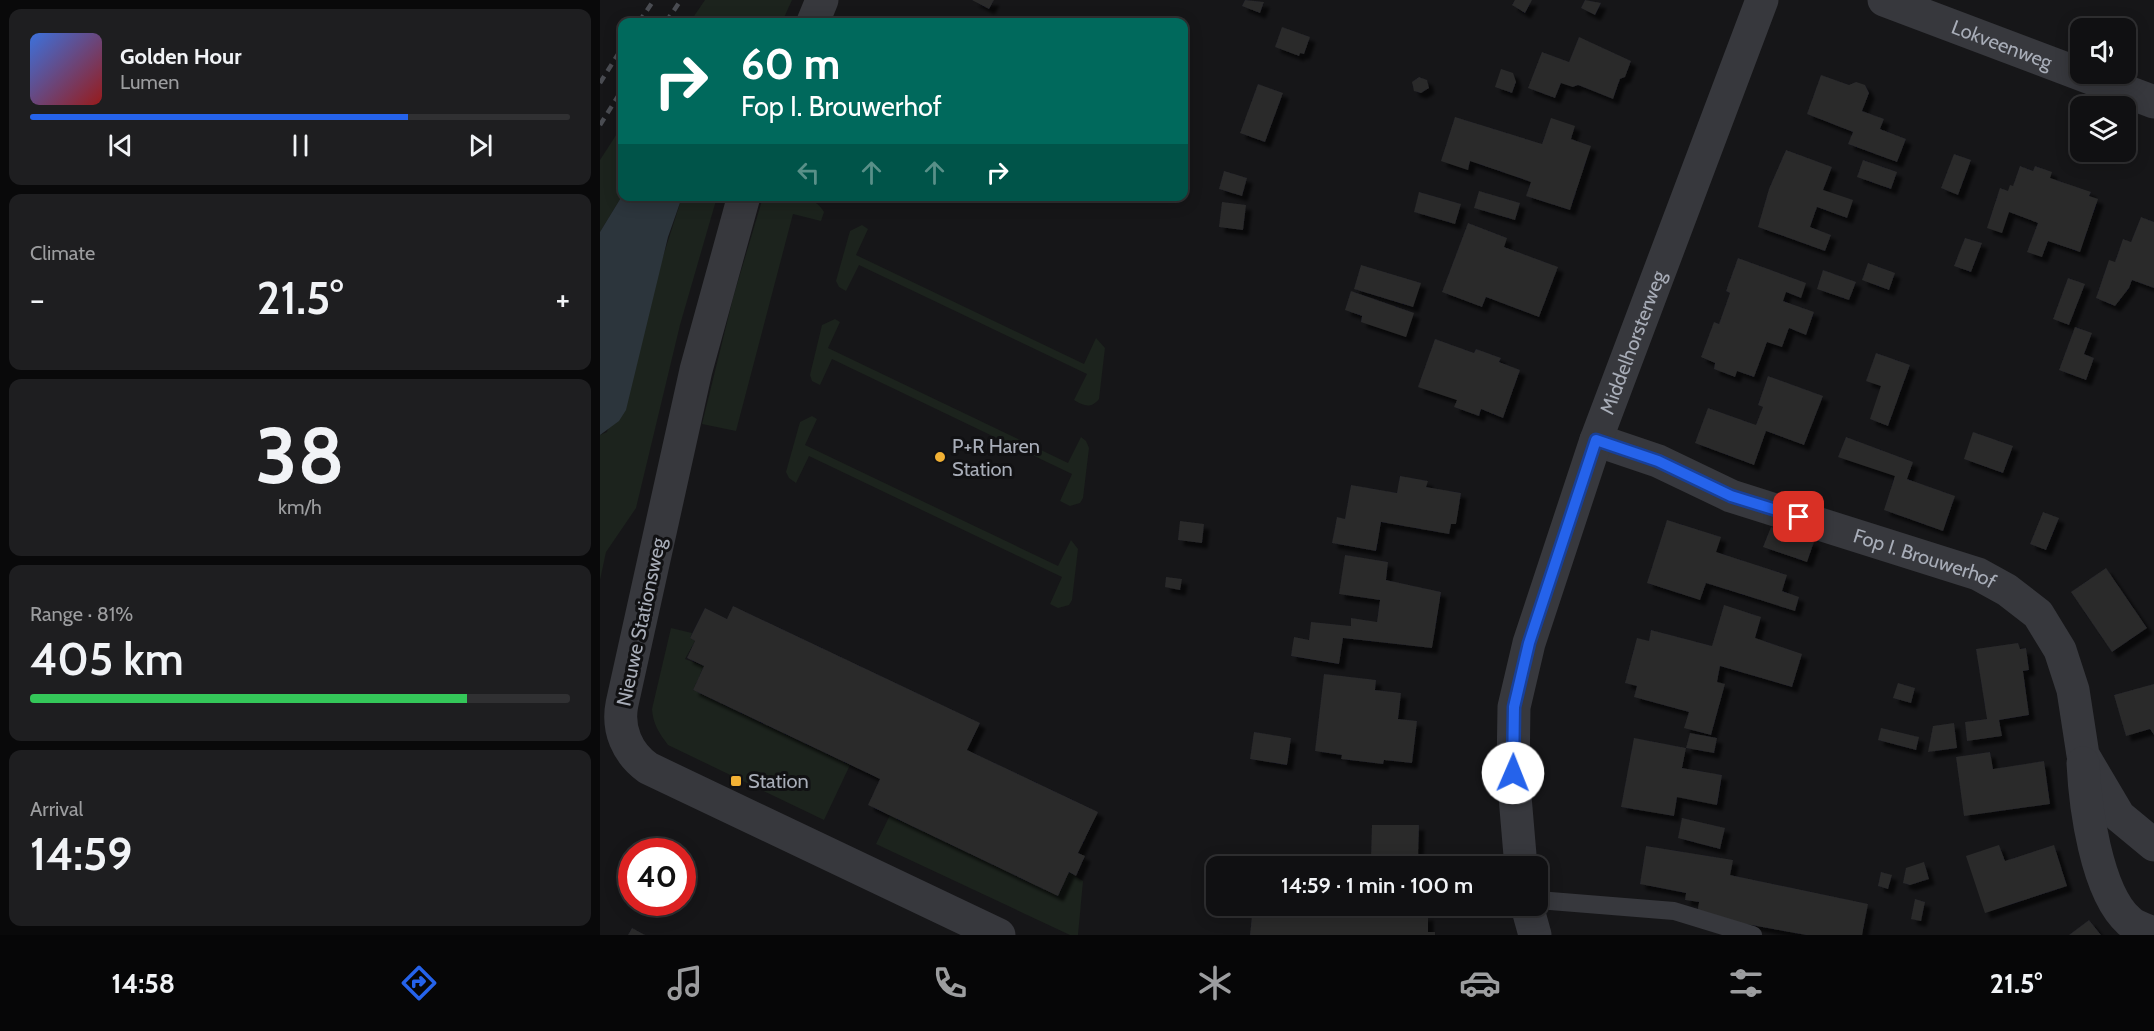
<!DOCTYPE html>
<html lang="en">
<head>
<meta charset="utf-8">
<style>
  :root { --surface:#101012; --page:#1e1e20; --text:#f1f3f6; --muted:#9c9d9f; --line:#303032; --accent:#2563eb }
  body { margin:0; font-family:Cabin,sans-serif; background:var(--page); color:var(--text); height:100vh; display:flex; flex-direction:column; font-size:22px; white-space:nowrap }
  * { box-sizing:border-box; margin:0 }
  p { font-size:20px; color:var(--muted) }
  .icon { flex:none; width:33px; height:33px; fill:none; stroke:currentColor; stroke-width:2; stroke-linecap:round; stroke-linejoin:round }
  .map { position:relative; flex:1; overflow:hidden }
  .side { display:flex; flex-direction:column; gap:9px; padding:9px; background:#09090a; width:600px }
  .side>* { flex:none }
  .banner { position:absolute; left:18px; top:18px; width:570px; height:183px; border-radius:12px; box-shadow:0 3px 15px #0003,0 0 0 2px var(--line); background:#00695c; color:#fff; overflow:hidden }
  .buttons { position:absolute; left:1470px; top:18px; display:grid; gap:12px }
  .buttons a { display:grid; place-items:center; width:66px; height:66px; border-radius:12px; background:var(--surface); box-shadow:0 3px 15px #0003,0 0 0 2px var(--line); font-size:30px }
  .speed { position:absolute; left:18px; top:838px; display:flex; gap:12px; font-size:30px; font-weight:700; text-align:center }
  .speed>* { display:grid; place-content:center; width:78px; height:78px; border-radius:50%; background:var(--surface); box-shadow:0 3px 15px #0003,0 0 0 2px var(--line); line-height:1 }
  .speed .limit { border:9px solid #d22; background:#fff; color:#111 }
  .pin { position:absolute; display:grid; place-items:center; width:51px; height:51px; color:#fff; margin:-26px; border-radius:12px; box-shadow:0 3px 9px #0006 }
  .me { position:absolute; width:66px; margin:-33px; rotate:1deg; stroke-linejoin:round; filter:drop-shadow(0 0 4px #0008) }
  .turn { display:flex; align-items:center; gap:21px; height:126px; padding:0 24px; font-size:27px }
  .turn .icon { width:78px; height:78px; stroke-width:2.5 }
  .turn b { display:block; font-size:42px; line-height:51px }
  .lanes { display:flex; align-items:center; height:57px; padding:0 24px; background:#0003; justify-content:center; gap:30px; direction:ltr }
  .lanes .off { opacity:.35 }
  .big { font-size:45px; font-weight:600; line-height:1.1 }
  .side .tile { flex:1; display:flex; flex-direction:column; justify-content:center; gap:9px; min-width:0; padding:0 21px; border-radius:12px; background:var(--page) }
  .side .dial { align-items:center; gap:0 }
  .dial b { font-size:78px; line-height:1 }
  .song { display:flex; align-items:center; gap:18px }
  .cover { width:72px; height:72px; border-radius:9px; background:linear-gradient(135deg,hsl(220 70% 55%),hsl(0 70% 35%)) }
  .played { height:6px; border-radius:3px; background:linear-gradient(90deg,var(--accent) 70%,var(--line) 70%) }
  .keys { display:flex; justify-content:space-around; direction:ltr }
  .heat { display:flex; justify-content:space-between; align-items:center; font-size:33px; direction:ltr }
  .charge { height:9px; border-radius:4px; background:linear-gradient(90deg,#34c759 81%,var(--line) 0) }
  .trip { position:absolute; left:606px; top:856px; width:342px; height:60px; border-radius:12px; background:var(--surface); box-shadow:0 3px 15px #0003,0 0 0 2px var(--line); font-weight:600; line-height:60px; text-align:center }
  .tabs { display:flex; height:96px; justify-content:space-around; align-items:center; background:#060607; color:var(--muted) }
  .tabs .icon { width:42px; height:42px }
  .tabs .on { color:var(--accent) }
  .tabs b { font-size:27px; color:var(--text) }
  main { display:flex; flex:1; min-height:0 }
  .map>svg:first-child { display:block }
</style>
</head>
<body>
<main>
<section class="side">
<div class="tile">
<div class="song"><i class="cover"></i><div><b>Golden Hour</b><p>Lumen</p></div></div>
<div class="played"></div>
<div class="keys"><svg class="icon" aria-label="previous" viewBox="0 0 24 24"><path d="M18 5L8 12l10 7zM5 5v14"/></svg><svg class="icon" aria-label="pause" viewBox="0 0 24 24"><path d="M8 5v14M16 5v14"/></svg><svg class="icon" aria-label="next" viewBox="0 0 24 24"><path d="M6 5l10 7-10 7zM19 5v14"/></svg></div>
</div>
<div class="tile"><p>Climate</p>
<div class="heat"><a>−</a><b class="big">21.5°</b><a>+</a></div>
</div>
<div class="tile dial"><b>38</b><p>km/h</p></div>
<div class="tile"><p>Range · 81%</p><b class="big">405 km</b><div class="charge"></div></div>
<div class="tile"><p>Arrival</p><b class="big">14:59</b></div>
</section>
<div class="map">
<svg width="1554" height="935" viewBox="0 0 1554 935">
  <defs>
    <filter id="shadow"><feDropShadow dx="5.5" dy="5.5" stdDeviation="1.5" flood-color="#0009"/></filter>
  </defs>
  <rect width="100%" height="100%" fill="#161618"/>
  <g fill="#1c231d">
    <polygon points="105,0 192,0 182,22 90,22"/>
    <polygon points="22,126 22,196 0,232 0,160"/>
    <polygon points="82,197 117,197 80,325 36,508 6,552 0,580 0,435 7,432"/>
    <path d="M163,197C183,196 213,192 224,212L221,221L193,214L136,431L102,424L133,298Z"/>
    <path d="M262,225L268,229L256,255L484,364L496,338L505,348L499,399C491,409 484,406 474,400L487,374L259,265L246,291L239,287L236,281L250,231Z"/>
    <polygon points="235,319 240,322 228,348 468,463 481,437 486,441 489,448 483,498 480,503 470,506 460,501 472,474 232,359 220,385 212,381 210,375 222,325"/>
    <polygon points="212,416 217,419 205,445 458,566 471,540 478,549 472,600 469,605 458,608 450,604 462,577 209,456 196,483 189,478 186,472 200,422"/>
    <path d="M71,628L92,633L90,638L95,641L85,659L104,666L93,690L250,765L224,820L68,745C59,733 53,724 52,709Z"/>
    <polygon points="290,815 458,895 469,872 483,881 478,935 470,935 276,844"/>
  </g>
  <polygon fill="#2c353c" points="22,196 82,197 68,237 26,410 19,421 0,435 0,232"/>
  <g fill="#29292c" filter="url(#shadow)">
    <polygon points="372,0 394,0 389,9"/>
    <polygon points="645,0 664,2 660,13 642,6"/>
    <polygon points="915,0 932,0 925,13 912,5"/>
    <polygon points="985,0 1001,3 995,15 981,8"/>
    <polygon points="682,27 710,37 704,54 700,53 699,56 675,47"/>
    <polygon points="979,37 1031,61 1025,77 1020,79 1013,99 978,85 973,87 961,83 955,98 928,88 942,52 969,62"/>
    <polygon points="901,69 913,73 916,82 912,93 895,87"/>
    <polygon points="1221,75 1249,85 1256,82 1265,85 1269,93 1262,111 1284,119 1280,129 1306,139 1297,162 1248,144 1253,132 1207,114"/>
    <polygon points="819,77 827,80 829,88 821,93 814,91 812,82"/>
    <polygon points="658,84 683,93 665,142 640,133"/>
    <polygon points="855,117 942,144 951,118 975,126 971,139 991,146 970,210 926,196 931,182 870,161 868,170 841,161"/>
    <polygon points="1186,150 1232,167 1223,190 1253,200 1247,218 1217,207 1210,227 1231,235 1225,251 1158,227 1169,189"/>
    <polygon points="1354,154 1371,160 1358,195 1341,188"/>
    <polygon points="1263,160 1297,172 1291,189 1257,177"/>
    <polygon points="1420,166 1433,171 1435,166 1452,172 1450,178 1491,192 1489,196 1498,199 1480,252 1448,241 1442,257 1427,252 1438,223 1409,212 1402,233 1387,228 1400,188 1408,191 1410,185 1413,186"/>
    <polygon points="624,171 647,178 642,196 619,189"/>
    <polygon points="879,191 920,203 915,220 874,208"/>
    <polygon points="819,192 861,204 855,224 814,212"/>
    <polygon points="622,202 646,205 643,230 619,227"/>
    <polygon points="1541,217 1554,222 1554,288 1532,280 1529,288 1515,306 1496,298 1509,260 1515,262 1523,239 1531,242"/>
    <polygon points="868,223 907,238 904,247 958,267 939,317 886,297 882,307 842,292"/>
    <polygon points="1365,238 1382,243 1371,272 1354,266"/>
    <polygon points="1138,258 1206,283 1201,298 1186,292 1183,301 1214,312 1206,335 1189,328 1182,347 1167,342 1154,377 1137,371 1135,377 1114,369 1115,363 1101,357 1114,322 1119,324 1130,293 1126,291"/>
    <polygon points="1268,263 1295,273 1289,290 1262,280"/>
    <polygon points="761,265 821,283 813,307 754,289"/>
    <polygon points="1223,270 1256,282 1249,300 1217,289"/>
    <polygon points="1468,278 1485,284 1469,325 1453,319"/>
    <polygon points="751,291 814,313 806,337 761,322 762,316 745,310"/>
    <polygon points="1475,327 1492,333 1484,354 1494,358 1486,380 1459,370"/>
    <polygon points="835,339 874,353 876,349 901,358 899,362 920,370 903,418 881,409 879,416 854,407 857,400 818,387"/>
    <polygon points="1276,353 1310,365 1288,426 1270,419 1281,386 1266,381"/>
    <polygon points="1168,376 1223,396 1204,445 1166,431 1154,465 1095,443 1108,408 1156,425 1163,407 1158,405"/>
    <polygon points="1373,432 1413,446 1403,473 1364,459"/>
    <polygon points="1246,437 1313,462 1307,479 1355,496 1343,531 1284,510 1295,476 1238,457"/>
    <polygon points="800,476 828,481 826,487 861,493 856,524 851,524 849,534 781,522 776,551 732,543 737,517 745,519 751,485 797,493"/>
    <polygon points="1443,512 1459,518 1446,550 1430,544"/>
    <polygon points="1067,520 1121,537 1116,552 1187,575 1182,591 1199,597 1195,611 1106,583 1100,600 1047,583"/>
    <polygon points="580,521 604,524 602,543 578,540"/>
    <polygon points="1171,527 1214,542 1207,562 1163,547"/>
    <polygon points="745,555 788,562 786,580 841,592 832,648 743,638 739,664 691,656 694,637 709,640 711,622 751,626 751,618 777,622 780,600 739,594"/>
    <polygon points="1506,568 1547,628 1512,652 1471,592"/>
    <polygon points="566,577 582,579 580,590 565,587"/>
    <polygon points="1124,605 1161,617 1155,638 1202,654 1192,687 1120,666 1117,682 1125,684 1111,735 1084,728 1089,712 1034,697 1037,686 1025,683 1037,638 1049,641 1051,630 1112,646"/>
    <polygon points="133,606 380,723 367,750 498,812 478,853 485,856 476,876 469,872 458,896 268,805 280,779 93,690 104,666 87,658 95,641 90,638 105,608 127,619"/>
    <polygon points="1418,643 1420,649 1426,648 1429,670 1423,671 1429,715 1399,720 1402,736 1367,741 1365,722 1387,719 1376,649"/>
    <polygon points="724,674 776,680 775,690 801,693 798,719 817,721 812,763 784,760 783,764 741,759 742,755 715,751"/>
    <polygon points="1298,683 1315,688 1311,703 1293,698"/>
    <polygon points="1554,684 1554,735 1550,729 1526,736 1514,695"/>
    <polygon points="1354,723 1357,748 1328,752 1333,726"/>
    <polygon points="1281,728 1319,737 1316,750 1278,740"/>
    <polygon points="654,732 691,738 687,765 650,759"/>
    <polygon points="1090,733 1117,738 1114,753 1086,748"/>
    <polygon points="1034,738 1086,748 1082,768 1122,775 1117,805 1077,797 1074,816 1021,807"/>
    <polygon points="1390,752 1393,769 1444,761 1450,804 1364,816 1356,757"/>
    <polygon points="1082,818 1125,828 1120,849 1078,838"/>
    <polygon points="772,825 819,825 818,857 823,857 823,867 734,867 734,859 771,858"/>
    <polygon points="1399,845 1405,861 1454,845 1467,886 1385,913 1366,856"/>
    <polygon points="1046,846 1133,860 1130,875 1268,904 1262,935 1206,935 1097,915 1099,902 1085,900 1086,893 1040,884"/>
    <polygon points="1324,862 1329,879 1310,885 1303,883 1306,868"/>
    <polygon points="1281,872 1292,875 1288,889 1278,886"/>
    <polygon points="1315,899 1325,902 1321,921 1311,919"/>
    <polygon points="653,906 704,906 795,916 828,915 828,932 835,932 835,935 650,935"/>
    <polygon points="1489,920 1501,935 1469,935"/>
    <polygon points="32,928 45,935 28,935"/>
  </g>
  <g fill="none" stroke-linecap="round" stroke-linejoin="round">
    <polyline stroke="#37383d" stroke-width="18" points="938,900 1074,911 1153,935"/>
    <g stroke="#37383d" stroke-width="33">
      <path id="s1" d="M1284,0L1554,102"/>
      <polyline points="213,22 222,0"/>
      <path d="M144,196L96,370L22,704C17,729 27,753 48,768L399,935"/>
      <path id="s2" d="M996,440L1058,461L1131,496L1378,574L1407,590L1438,614L1460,650L1473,690L1483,755L1519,816L1554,845"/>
      <path d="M1483,763C1485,805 1496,892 1529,921C1535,927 1546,930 1554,933"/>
    </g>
    <g stroke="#37383d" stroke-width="33">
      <path id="s3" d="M921,867L913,773L914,707L929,643L996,440L1162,0"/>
      <polyline points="927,906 935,935"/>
    </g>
    <g stroke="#4a4c52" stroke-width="4.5" stroke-dasharray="8 6" stroke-linecap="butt">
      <polyline points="39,22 54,0"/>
      <polyline points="66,22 81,0"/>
      <polyline points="0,83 22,48"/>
      <polyline points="0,125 22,90"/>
    </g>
  </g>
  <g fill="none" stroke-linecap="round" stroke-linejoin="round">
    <defs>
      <polyline id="route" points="913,773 914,707 929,643 996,440 1058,461 1131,496 1199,517"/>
    </defs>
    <use href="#route" stroke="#184099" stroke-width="15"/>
    <use href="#route" stroke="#2563eb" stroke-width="10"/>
  </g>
  <g fill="#f2b134" stroke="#111113" stroke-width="2">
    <circle cx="340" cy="457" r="6"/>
    <rect x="130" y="775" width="12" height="12" rx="3"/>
  </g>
  <g text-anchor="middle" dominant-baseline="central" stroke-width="6" stroke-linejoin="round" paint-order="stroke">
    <g font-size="20" fill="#a8adb8" stroke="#111113">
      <text stroke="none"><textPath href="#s1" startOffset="126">Lokveenweg</textPath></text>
      <text stroke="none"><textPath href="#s3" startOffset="544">Middelhorsterweg</textPath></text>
      <text stroke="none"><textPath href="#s2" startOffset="350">Fop I. Brouwerhof</textPath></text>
      <text transform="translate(41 622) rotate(-78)">Nieuwe Stationsweg</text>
    </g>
    <g font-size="20" fill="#a8adb8" stroke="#111113" text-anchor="start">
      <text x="352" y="446">P+R Haren<tspan x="352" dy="23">Station</tspan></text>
      <text x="148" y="781">Station</text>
    </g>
  </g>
</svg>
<div class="buttons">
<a><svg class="icon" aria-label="sound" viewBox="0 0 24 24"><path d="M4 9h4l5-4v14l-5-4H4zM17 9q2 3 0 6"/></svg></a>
<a><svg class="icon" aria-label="layers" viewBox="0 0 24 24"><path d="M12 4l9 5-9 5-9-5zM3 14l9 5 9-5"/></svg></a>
</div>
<div class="speed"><div class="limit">40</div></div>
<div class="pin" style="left:1199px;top:517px;background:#d93025"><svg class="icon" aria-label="arrive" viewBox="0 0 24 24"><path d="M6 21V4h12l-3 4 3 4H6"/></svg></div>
<svg class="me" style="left:913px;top:773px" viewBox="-20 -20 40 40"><circle r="19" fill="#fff"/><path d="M0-13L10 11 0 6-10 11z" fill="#2563eb"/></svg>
<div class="trip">14:59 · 1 min · 100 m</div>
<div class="banner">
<div class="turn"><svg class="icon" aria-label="right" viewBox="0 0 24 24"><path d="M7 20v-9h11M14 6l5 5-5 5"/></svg><div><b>60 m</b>Fop I. Brouwerhof</div></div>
<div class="lanes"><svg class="icon off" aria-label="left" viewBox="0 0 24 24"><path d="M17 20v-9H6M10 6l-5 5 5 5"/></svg><svg class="icon off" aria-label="ahead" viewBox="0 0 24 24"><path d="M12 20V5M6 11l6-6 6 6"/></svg><svg class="icon off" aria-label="ahead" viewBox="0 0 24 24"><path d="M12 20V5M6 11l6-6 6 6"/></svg><svg class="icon" aria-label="right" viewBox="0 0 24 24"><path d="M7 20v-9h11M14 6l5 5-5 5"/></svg></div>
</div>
</div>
</main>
<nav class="tabs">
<b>14:58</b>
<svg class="icon on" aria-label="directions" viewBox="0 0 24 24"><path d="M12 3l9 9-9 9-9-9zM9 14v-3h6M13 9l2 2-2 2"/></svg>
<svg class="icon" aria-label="music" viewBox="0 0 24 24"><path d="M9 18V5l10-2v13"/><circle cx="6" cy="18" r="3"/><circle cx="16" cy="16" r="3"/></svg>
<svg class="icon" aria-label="phone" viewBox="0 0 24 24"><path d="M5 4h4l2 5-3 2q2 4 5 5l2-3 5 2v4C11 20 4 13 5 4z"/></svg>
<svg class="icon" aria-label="climate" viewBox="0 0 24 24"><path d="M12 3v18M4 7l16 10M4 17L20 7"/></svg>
<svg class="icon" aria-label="car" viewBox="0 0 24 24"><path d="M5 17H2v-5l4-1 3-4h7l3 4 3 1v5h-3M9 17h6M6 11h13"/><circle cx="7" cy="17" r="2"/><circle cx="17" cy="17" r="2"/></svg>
<svg class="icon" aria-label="filters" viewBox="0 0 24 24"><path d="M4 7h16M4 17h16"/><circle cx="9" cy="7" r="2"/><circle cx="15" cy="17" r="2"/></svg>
<b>21.5°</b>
</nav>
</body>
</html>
